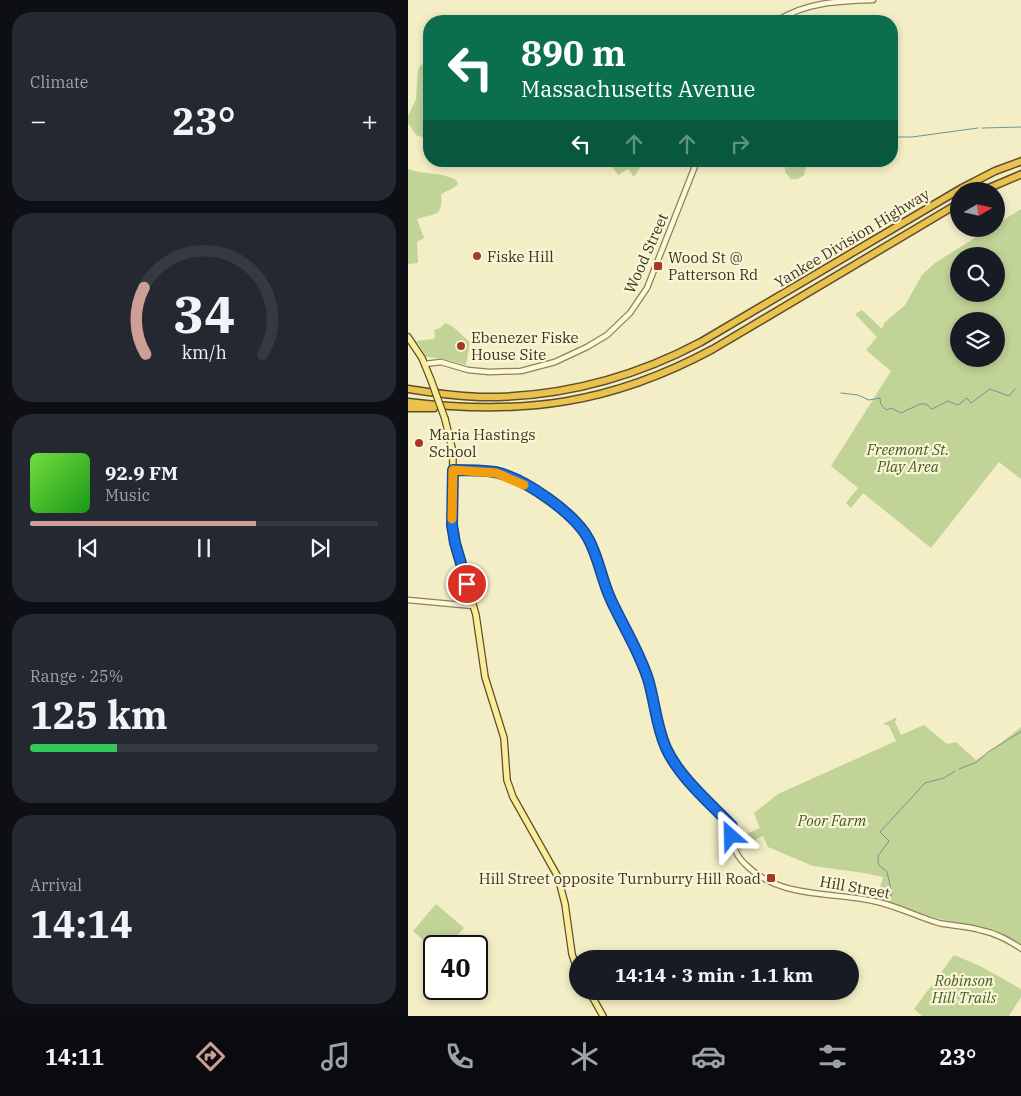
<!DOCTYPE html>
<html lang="en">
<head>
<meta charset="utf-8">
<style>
  :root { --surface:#171b24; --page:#242831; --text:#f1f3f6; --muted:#9ea1a6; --line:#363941; --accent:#cf9f97 }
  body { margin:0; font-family:"IBM Plex Serif",serif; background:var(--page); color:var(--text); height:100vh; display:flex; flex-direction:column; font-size:19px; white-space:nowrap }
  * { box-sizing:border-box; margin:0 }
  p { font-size:16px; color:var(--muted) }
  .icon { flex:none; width:28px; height:28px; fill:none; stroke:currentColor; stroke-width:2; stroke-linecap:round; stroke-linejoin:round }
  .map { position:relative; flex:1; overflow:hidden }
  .side { display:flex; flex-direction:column; gap:12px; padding:12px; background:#0d0f14; width:408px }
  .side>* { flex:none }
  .hud { position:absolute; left:15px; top:15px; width:475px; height:152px; border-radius:20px; box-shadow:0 2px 8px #0003; background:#0b6e4f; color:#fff; overflow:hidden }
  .needle { width:32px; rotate:81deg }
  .tools { position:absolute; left:542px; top:182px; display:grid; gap:10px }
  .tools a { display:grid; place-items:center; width:55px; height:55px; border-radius:50%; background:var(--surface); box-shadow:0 2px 8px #0003; font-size:25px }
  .speed { position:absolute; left:15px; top:935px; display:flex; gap:10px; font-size:25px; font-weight:700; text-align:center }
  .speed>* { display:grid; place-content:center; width:65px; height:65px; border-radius:50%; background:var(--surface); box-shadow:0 2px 8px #0003; line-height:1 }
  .speed .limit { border:2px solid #111; border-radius:8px; background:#fff; color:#111 }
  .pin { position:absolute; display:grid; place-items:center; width:42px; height:42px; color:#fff; margin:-21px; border:2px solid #fff; border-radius:50%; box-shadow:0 1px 5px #0007 }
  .me { position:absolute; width:55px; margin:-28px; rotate:335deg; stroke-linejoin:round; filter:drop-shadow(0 0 4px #0008) }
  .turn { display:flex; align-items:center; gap:18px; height:105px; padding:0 15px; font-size:22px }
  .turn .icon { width:65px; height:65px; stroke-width:2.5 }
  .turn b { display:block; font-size:35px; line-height:42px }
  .lanes { display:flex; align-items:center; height:48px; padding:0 15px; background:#0003; justify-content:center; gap:25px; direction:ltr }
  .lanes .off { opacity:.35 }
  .big { font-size:38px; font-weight:700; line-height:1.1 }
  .side .tile { flex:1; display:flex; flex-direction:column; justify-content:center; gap:8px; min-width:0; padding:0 18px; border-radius:20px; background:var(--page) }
  .side .dial { align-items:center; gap:0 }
  .dial svg { height:130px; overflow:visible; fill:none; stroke:var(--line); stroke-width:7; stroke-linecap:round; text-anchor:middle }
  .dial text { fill:var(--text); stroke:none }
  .song { display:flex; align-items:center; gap:15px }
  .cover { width:60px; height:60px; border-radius:8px; background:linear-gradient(135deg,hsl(100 70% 55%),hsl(120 70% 35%)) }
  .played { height:5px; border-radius:2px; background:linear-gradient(90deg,var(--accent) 65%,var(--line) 65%) }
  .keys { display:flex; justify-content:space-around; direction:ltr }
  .heat { display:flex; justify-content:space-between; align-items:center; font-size:28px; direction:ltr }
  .charge { height:8px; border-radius:4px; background:linear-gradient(90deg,#34c759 25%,var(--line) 0) }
  .trip { position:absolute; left:161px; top:950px; width:290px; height:50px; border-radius:25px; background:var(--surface); box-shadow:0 2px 8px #0003; font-weight:700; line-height:50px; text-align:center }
  .dock { display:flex; height:80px; justify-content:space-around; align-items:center; background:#090b0e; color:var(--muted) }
  .dock .icon { width:35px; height:35px }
  .dock .on { color:var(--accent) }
  .dock b { font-size:22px; color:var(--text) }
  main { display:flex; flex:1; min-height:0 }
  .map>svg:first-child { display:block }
</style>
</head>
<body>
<main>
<section class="side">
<div class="tile"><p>Climate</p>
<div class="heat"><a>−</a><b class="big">23°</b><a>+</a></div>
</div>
<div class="tile dial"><svg viewBox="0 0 100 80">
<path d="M14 69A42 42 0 1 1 86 69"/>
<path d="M14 69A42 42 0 0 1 13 28" stroke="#cf9f97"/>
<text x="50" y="56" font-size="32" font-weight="700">34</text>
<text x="50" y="72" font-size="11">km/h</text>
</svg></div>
<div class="tile">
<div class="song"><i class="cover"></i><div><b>92.9 FM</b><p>Music</p></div></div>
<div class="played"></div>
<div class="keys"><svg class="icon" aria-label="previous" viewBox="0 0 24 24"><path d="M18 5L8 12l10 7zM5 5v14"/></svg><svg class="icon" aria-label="pause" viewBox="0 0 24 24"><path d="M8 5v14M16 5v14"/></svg><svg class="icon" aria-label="next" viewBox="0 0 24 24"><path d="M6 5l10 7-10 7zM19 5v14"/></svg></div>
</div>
<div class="tile"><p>Range · 25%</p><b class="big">125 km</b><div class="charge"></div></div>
<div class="tile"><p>Arrival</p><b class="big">14:14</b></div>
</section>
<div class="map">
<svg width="614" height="1016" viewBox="0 0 614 1016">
  <rect width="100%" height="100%" fill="#f3eec5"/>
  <g fill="#c1d397" fill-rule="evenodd">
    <polygon points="20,60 21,61 21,140 8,135 0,123 0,116 8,99 10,71 12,66"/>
    <polygon points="200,161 236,161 226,177 220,169 210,175"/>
    <polygon points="377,161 397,161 398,166 396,175 390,179 383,179 377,172"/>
    <path d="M0,169C15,175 34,172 48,180L50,184C45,190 38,190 33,195C35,218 26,213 9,219L16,238L9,242L10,263L0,264Z"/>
    <path d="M613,209V479L591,462L523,548L455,493L443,508L438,503L450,488L423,466L483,371L458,350L469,337L447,314L454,310L474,329L476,323L497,305L514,275L527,263L581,229H589V224ZM589,256V294H551V256ZM551,321H589V359H551Z"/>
    <path d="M37,323C47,326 54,336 62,342L58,365L36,359L19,357L9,342L8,341L25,339L27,337L26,330L32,328Z"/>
    <polygon points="489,717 487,722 493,735 516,725 539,744 548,742 568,760 584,750 613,727 613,947 584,931 528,918 469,899 475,877 456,873 405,866 360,847 355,836 334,846 333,853 326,833 328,835 332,837 352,828 346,813 370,794 488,741 481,726 475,724"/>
    <polygon points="28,904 56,928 40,946 26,946 26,950 5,931"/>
    <polygon points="546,955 572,966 613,989 613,997 601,1016 514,1016 506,1009"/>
  </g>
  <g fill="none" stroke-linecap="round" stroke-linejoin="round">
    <g stroke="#6c9693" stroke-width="1">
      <polyline points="574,128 614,127"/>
      <polyline points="484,137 504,137 570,128"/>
      <path d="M433,393L450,395L461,400L472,398C472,404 474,407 479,410L483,408L493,413L512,404H518L524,409L540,401L550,405L559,398L563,403L582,389L601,396L607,389"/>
      <polyline points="551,769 569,762 580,752 614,731"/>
      <polyline points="480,900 484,893 479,872 471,865 470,862 470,856 481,841 472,832 517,783 536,778 547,771"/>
    </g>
    <defs>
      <g id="minor">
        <path d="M369,21C398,2 431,1 465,0"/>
        <polyline points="17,364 33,362 60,370 81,372 113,371 147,362 179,347 199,335 222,313 239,288 289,161"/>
        <path d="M45,470C59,470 73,470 87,472C115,478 167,514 181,540C191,559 194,581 203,600C214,625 231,649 239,675C247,699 247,725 258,748C272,777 302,803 324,826C322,840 327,855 337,864C372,900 425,891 470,902C491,907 510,917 531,923C545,926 559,926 572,930C588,933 600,940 614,949"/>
        <polyline points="0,600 65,606"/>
      </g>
      <g id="major">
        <polyline points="0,337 14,358 23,380"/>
        <polyline points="37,419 45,452 44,513 45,536 68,615 77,677 96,738 99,780 105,797 150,877 157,904 164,954 170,972"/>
        <polyline points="181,991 195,1016"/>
      </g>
      <g id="highway">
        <polyline points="574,191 614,174"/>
        <path d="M0,389C24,393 48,396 72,397C149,398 225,378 293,342L554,188L587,171L614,161"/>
        <path d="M0,402C114,416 203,404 305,349L551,203"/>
        <polyline points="0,408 26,408"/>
      </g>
    </defs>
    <use href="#minor" stroke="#908058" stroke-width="7"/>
    <use href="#major" stroke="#5e4d2d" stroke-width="8"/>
    <use href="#highway" stroke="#5e4d2d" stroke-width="9"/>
    <use href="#minor" stroke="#fcf8da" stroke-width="4.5"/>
    <use href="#major" stroke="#f9ed9a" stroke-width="5.5"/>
    <use href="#highway" stroke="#eac24e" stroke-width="6"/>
    <defs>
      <polyline id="major-bridge" points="23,380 37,419"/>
    </defs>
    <use href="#major-bridge" stroke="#5e4d2d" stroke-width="8" stroke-linecap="butt"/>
    <use href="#major-bridge" stroke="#f9ed9a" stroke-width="5.5"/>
  </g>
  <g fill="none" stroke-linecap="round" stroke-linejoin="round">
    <defs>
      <path id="route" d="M59,584L47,543L44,525L45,470C59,470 73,470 87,472C116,478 167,513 181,540C191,559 194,581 203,600C215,626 231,651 240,679C247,702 248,726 258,748C271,777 302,803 324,826L323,836"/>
    </defs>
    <use href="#route" stroke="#114b97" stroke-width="12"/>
    <use href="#route" stroke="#1a73e8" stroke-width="9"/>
    <polyline stroke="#f59e0b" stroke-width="9" points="44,519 45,470 88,473 116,485"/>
  </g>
  <g fill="#a63922" stroke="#f9f5d6" stroke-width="2">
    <circle cx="69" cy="256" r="5"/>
    <rect x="245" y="261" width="10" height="10" rx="2.5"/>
    <circle cx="53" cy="346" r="5"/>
    <circle cx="11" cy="443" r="5"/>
    <rect x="358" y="873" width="10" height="10" rx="2.5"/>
  </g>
  <g text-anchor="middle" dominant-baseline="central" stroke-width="4.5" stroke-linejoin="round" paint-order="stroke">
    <g font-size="15" fill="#3f341e" stroke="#f9f5d6">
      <text transform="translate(444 238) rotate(-31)">Yankee Division Highway</text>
      <text transform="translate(238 253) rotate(-66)">Wood Street</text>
      <text transform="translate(447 887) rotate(10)">Hill Street</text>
    </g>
    <g font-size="15" fill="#3f341e" stroke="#f9f5d6" text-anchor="start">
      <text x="79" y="256">Fiske Hill</text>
      <text x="260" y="257">Wood St @<tspan x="260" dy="17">Patterson Rd</tspan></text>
      <text x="63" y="337">Ebenezer Fiske<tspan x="63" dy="17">House Site</tspan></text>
      <text x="21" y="434">Maria Hastings<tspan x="21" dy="17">School</tspan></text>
      <text x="353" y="878" text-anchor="end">Hill Street opposite Turnburry Hill Road</text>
    </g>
    <g font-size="15" font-style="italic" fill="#445e22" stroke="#f9f5d6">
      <text x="500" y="449">Freemont St.<tspan x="500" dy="17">Play Area</tspan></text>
      <text x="424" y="820">Poor Farm</text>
      <text x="556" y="980">Robinson<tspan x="556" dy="17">Hill Trails</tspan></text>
    </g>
  </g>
</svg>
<div class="tools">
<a><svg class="needle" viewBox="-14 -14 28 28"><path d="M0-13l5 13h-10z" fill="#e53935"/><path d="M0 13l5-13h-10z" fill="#9ea1a6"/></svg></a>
<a><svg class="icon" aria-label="search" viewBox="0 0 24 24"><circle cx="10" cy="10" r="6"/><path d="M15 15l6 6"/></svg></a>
<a><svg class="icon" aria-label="layers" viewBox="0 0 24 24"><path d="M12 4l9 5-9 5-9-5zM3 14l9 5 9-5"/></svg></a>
</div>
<div class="speed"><div class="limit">40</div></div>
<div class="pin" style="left:59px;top:584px;background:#d93025"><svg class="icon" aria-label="arrive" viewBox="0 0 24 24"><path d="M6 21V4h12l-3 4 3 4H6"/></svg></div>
<svg class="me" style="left:323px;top:836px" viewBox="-20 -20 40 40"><path d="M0-17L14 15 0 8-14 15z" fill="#1a73e8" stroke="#fff" stroke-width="4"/></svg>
<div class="trip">14:14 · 3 min · 1.1 km</div>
<div class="hud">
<div class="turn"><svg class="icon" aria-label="left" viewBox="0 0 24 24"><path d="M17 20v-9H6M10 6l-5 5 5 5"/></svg><div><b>890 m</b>Massachusetts Avenue</div></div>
<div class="lanes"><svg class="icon" aria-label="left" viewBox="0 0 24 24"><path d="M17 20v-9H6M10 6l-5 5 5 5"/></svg><svg class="icon off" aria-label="ahead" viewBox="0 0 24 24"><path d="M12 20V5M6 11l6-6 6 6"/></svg><svg class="icon off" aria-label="ahead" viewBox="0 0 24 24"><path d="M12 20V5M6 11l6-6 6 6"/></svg><svg class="icon off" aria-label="right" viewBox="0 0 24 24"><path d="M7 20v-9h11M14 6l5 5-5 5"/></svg></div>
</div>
</div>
</main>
<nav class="dock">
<b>14:11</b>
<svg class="icon on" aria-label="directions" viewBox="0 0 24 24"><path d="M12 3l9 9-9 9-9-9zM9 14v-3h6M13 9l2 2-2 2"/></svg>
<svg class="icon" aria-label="music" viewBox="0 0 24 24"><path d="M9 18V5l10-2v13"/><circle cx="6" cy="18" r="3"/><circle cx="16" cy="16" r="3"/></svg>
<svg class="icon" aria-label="phone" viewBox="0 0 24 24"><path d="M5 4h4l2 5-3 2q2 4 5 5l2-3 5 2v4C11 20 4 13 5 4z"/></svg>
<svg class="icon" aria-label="climate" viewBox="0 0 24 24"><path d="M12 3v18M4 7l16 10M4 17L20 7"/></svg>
<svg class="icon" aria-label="car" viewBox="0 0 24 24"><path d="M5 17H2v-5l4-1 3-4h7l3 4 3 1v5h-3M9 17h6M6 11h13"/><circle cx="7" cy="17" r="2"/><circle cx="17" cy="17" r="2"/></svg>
<svg class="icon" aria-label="filters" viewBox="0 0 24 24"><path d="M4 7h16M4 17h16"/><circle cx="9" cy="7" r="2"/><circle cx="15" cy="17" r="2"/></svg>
<b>23°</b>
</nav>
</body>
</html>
